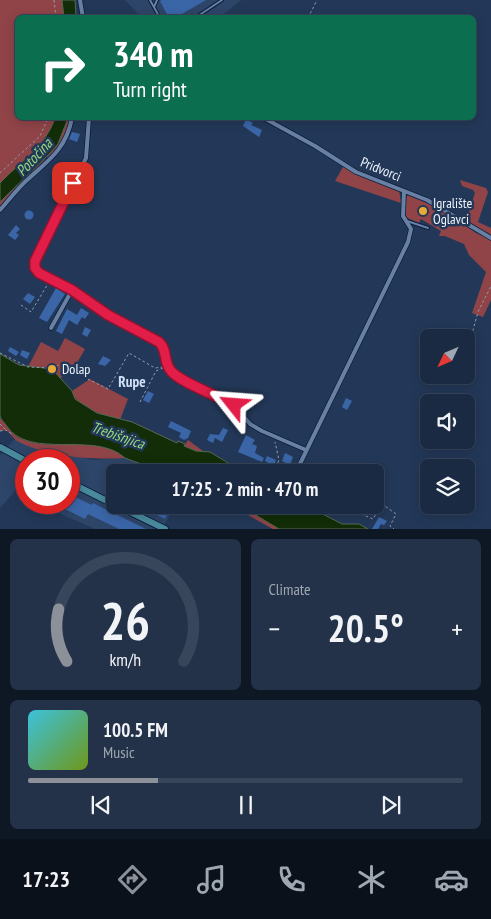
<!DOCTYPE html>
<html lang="en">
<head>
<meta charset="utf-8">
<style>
  :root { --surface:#1a2a42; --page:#233249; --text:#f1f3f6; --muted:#9fa7b2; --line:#38465b; --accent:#8c9099 }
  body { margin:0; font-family:"PT Sans Narrow",sans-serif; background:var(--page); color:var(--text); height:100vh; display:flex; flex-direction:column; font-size:19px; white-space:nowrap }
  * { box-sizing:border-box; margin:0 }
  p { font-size:16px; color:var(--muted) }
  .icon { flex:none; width:28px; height:28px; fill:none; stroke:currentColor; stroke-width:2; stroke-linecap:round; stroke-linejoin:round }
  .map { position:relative; height:529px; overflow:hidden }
  .drawer { display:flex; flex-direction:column; gap:10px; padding:10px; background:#0e1724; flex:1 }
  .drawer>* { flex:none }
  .banner { position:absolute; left:15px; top:15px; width:461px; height:105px; border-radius:8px; box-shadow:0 2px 12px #0003,0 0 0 1px var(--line); background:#0b6e4f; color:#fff; overflow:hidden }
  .needle { width:32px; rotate:226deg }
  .controls { position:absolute; left:420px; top:329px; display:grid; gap:10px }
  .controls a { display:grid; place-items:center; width:55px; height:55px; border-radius:8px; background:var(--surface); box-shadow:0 2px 12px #0003,0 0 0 1px var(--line); font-size:25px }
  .speed { position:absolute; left:15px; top:449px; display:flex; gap:10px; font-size:25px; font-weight:700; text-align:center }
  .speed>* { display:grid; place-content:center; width:65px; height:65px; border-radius:50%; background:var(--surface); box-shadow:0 2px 12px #0003,0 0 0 1px var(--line); line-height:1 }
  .speed .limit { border:8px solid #d22; background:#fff; color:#111 }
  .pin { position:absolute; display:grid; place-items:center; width:42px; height:42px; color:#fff; margin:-21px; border-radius:10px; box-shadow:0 2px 8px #0006 }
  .me { position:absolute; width:55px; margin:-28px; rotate:298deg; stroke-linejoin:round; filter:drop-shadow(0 0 4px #0008) }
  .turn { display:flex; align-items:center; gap:18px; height:105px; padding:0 15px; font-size:22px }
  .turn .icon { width:65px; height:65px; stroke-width:2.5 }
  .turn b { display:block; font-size:35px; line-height:42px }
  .big { font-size:38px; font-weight:800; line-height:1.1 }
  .drawer .tile { flex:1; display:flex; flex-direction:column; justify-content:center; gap:8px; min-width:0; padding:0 18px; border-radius:8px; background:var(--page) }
  .drawer .dial { align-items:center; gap:0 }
  .dial svg { height:130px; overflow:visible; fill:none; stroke:var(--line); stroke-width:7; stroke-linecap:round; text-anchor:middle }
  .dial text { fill:var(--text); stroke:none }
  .song { display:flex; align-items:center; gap:15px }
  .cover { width:60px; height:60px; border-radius:8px; background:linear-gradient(135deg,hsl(190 70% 55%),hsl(80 70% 35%)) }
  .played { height:5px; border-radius:2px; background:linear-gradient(90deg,var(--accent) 30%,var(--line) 30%) }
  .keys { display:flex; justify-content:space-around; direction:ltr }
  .heat { display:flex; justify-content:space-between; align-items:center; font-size:28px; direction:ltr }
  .drawer .tiles { flex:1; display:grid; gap:10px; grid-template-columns:1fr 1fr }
  .tile:last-child { grid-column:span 2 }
  .trip { position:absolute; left:106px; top:464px; width:278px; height:50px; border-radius:8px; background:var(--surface); box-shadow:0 2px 12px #0003,0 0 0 1px var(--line); font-weight:800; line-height:50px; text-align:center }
  .menu { display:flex; height:80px; justify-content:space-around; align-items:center; background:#0a111a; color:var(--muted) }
  .menu .icon { width:35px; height:35px }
  .menu .active { color:var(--accent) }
  .menu b { font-size:22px; color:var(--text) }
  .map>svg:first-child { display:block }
</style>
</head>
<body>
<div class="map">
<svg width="491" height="529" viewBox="0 0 491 529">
  <rect width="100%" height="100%" fill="#233858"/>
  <g fill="#2d4569">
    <polygon points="125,0 241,0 219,18 141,17"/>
    <polygon points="15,439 31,447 93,460 125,458 163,472 115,472 115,505 176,505 162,529 95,529 61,514 47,503 69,502 69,460 26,460 26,486 22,483 0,508 0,455"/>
  </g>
  <g fill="#904448">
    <path d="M0,0H62L64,17L18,18V118H55C46,146 20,163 0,183Z"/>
    <polygon points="68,118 71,118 60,146 49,159 47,157 58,144"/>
    <polygon points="45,159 47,161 26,178 0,206 0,202"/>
    <polygon points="343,167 399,190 401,203 335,181"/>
    <polygon points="460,180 486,188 488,192 478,222 491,228 491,237 470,224 463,216 467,217 475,193 473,190 462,186"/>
    <polygon points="408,195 441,209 476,233 491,240 491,300 483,317 472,313 486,272 469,255 464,244 445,236 439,236 441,231 421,219 419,223 405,217 404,200"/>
    <polygon points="65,338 85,349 73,370 60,378 45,367 28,367 41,342 58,351"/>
    <path d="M90,379L128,399L120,420C103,414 78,410 72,391Z"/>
    <path d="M0,418C7,425 10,433 19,438C51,454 97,432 125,458C92,460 47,457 17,441C13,438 10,433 6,430L0,431Z"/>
    <polygon points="188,440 203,451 196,451 184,446"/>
    <polygon points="230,505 239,505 279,529 273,529"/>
  </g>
  <g fill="#122d08" stroke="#546952">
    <polygon points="62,0 75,0 76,17 64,17"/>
    <path d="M55,118H68L58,144L51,152L0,202V183C20,162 46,146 55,118Z"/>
    <path d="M0,354L19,365L52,369L72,391L75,399L97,413L132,422L177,443L178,441L185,444L184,446L196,451L210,452L243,472H163L125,458C95,430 28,461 6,425C4,422 1,420 0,416C0,397 0,373 0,354Z"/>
    <polygon points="239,505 305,505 342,524 359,524 368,529 279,529"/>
  </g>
  <g fill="#3a66a8">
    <polygon points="162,0 206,0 175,18 169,18 160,1"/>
    <polygon points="246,119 253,123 251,125 262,130 259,137 243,126"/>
    <polygon points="72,132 80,134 77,142 69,139"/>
    <circle cx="29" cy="215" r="4.5"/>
    <polygon points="16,225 20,229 16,233 19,235 15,240 8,235"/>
    <polygon points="56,288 65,294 47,322 39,318"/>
    <polygon points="28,293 35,297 30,304 23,299"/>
    <polygon points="81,308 89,313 85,319 82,317 77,325 69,320 62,334 56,331 67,309 77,315"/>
    <polygon points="85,327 91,330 87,337 82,334"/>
    <polygon points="10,347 19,352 16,356 8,351"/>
    <polygon points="22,350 30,353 27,359 20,355"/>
    <polygon points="103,356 111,360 105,366 98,364"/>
    <polygon points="148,391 154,394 149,403 143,400"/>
    <polygon points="346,398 352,401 347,410 342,407"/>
    <polygon points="171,421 191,431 188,438 184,440 179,437 181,433 168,427"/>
    <polygon points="223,428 228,430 222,442 215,438 213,443 207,440 210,434 219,435"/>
    <polygon points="246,435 255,440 252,444 257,446 255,453 264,458 262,462 238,452"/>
    <polygon points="285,453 293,457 290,465 282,461"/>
    <polygon points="267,456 276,460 274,466 265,461"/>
    <polygon points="69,494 92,505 93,503 146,529 119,529 88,514 85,519 59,506 61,502 69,502"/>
    <polygon points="137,505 172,505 165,519"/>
    <polygon points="379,517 387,521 384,525 381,524 378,529 372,529"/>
  </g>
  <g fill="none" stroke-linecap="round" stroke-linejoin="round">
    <defs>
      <g id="service">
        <polyline points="150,0 160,18"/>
        <polyline points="154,7 157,0"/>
        <polyline points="195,18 222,0"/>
        <polyline points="407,221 428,228"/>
      </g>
      <g id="minor">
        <polyline points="80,0 83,18"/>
        <polyline points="89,118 86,158 35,261 35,268 39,273 72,290 99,310 159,342 165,351 168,367 176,376 234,405 250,424 262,431 306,450"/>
        <polyline points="264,118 315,146 356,172 427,200 491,238"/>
        <path d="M0,210C9,200 17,189 27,180C49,160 66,149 72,118"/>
        <polyline points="51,328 72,290"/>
        <polyline points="296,472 408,242 411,229 403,216 404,191"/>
        <polyline points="344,505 358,512"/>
      </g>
      <g id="primary">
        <polyline points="0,447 26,461"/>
        <polyline points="69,482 115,505"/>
        <polyline points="116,505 165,529"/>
      </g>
    </defs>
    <use href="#service" stroke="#0b1e3c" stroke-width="4"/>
    <use href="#minor" stroke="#0b1e3c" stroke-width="5.5"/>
    <use href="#primary" stroke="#0b1e3c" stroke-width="8"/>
    <g stroke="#909db1" stroke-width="1" stroke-dasharray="2.5 2.5" stroke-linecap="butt">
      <polyline points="54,0 56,18"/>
      <polyline points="308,18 317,0"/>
      <polyline points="0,173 40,136 48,118"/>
      <polyline points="21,305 31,312 49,282"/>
      <polyline points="0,353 28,367 53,368 59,365 108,389 129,353 155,368 163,367"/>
      <polyline points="466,355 478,312 491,286"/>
      <polyline points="140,402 156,371 163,368"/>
      <polyline points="0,424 5,429"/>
      <polyline points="0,431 6,430 13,435"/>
      <polyline points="274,472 279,460 275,442"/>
      <polyline points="361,514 373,519 382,504 396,514 390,526 394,529"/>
    </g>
    <use href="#service" stroke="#6880a4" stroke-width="2"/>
    <use href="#minor" stroke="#6880a4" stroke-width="4"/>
    <use href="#primary" stroke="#498b9c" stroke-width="6"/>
  </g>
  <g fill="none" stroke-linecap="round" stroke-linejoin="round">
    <defs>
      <path id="route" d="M73,183L35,261V268L39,273L72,290L108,315L159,342C168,350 163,362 171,371C181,383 219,396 234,405"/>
    </defs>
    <use href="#route" stroke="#92132f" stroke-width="12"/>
    <use href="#route" stroke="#e11d48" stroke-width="9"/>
  </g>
  <g fill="#e9ab38" stroke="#233858" stroke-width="2">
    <circle cx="423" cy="211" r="5"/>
    <circle cx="52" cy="369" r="5"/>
  </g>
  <g text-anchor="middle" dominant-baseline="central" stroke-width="5" stroke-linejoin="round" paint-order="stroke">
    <g font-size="14" fill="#eff5fd" stroke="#233858">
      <text transform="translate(381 169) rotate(22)">Pridvorci</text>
    </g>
    <g font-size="14" fill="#eff5fd" stroke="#233858" text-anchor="start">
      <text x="433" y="203">Igralište<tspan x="433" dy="16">Oglavci</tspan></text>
      <text x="62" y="369">Dolap</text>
    </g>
    <g font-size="15" font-style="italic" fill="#95dc7d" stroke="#233858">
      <text transform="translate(34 157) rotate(-47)">Potočina</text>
      <text transform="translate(118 435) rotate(19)">Trebišnjica</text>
    </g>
    <g font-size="15" font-weight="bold" fill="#d0e0f8" stroke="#233858">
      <text x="132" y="381">Rupe</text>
    </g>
  </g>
</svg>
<div class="controls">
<a><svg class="needle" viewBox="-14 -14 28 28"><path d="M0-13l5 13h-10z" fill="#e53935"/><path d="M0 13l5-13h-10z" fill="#9fa7b2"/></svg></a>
<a><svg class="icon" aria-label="sound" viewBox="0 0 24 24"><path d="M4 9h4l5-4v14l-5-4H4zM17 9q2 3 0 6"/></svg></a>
<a><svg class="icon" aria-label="layers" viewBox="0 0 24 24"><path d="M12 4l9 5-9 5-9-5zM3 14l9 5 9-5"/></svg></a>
</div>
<div class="speed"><div class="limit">30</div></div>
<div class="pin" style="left:73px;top:183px;background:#d93025"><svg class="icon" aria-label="arrive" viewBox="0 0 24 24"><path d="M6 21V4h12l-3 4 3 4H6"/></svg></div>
<svg class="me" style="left:234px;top:405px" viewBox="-20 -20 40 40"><path d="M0-17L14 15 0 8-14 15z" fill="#e11d48" stroke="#fff" stroke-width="4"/></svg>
<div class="trip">17:25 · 2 min · 470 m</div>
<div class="banner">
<div class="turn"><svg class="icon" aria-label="right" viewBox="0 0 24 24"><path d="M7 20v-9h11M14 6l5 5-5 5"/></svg><div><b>340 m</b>Turn right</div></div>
</div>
</div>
<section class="drawer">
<div class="tiles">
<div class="tile dial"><svg viewBox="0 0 100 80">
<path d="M14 69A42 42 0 1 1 86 69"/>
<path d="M14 69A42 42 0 0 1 9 37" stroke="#8c9099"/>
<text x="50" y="56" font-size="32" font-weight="700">26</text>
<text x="50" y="72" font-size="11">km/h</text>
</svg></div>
<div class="tile"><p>Climate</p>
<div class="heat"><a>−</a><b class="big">20.5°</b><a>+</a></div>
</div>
<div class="tile">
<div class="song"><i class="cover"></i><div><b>100.5 FM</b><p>Music</p></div></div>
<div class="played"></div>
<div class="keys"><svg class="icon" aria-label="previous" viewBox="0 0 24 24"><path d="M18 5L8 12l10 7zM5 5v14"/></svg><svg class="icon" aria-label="pause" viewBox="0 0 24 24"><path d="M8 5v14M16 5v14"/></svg><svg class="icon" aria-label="next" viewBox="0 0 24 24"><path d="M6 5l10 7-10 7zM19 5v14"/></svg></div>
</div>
</div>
</section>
<nav class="menu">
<b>17:23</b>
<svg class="icon active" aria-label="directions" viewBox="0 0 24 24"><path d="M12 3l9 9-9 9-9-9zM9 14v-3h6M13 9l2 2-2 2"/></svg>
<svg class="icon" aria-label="music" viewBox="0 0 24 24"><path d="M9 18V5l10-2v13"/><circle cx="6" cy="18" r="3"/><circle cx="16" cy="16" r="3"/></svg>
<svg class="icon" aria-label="phone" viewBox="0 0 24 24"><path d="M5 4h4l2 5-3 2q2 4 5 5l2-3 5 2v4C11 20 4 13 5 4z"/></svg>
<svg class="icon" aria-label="climate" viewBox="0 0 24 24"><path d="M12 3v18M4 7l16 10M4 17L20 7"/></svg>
<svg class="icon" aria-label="car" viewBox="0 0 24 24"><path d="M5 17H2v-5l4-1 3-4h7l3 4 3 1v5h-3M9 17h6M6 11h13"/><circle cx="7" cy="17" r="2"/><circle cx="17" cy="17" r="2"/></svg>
</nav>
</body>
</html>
